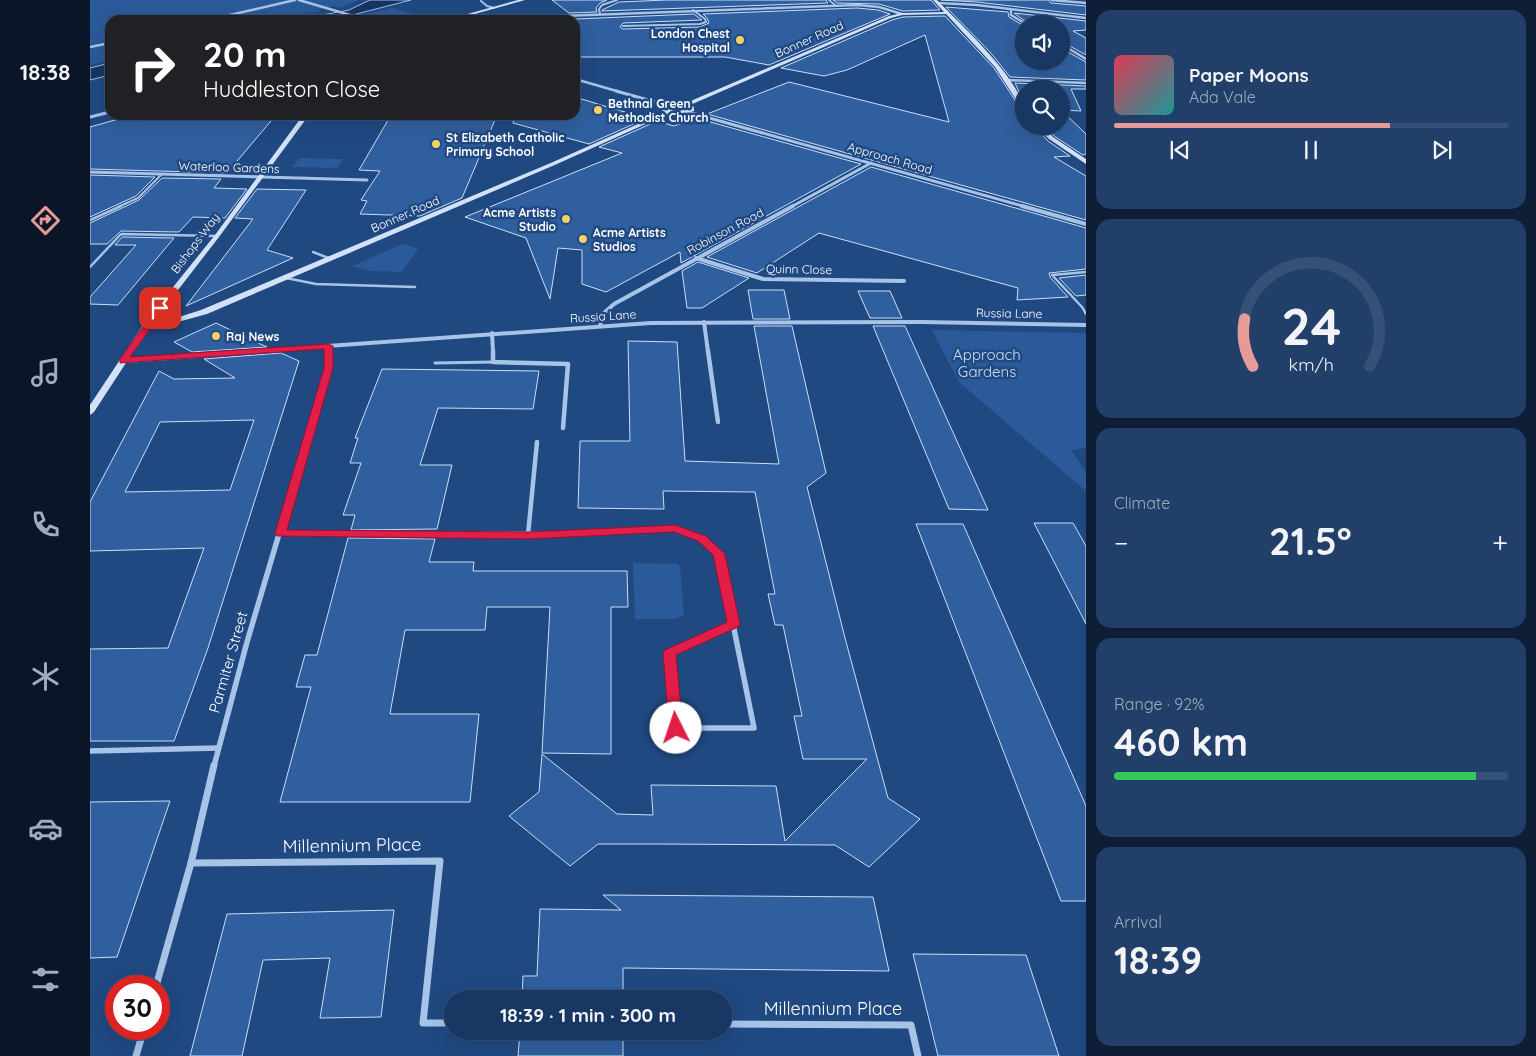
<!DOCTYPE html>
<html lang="en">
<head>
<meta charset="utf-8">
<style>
  :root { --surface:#183762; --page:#213f68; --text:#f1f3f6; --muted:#9facbe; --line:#365177; --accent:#e69b98 }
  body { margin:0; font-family:Quicksand,sans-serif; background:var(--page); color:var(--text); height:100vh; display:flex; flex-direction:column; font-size:19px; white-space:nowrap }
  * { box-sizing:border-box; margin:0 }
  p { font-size:16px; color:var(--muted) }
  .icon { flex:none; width:28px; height:28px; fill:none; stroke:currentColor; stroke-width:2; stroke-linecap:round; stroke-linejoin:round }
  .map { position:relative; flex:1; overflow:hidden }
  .drawer { display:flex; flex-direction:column; gap:10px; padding:10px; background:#0d1e36; width:450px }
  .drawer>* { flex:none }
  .top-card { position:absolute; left:15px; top:15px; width:475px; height:105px; border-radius:15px; box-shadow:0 5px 20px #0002,0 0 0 1px var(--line); background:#202124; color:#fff; overflow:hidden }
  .controls { position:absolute; left:925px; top:15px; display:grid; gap:10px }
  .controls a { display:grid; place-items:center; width:55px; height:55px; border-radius:50%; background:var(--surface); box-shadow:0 5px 20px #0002,0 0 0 1px var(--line); font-size:25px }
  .speed { position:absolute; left:15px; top:975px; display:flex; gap:10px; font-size:25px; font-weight:700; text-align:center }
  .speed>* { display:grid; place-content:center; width:65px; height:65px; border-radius:50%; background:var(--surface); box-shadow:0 5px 20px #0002,0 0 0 1px var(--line); line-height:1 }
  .speed .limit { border:8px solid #d22; background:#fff; color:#111 }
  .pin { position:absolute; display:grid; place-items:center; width:42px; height:42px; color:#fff; margin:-21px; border-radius:10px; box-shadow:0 2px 8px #0006 }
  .me { position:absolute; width:55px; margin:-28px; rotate:356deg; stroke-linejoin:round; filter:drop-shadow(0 0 4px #0008) }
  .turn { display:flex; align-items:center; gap:18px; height:105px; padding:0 15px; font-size:22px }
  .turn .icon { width:65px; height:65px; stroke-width:2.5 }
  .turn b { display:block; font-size:35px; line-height:42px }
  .big { font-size:38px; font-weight:700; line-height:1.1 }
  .drawer .widget { flex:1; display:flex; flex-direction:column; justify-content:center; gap:8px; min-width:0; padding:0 18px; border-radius:15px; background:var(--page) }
  .drawer .dial { align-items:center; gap:0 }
  .dial svg { height:130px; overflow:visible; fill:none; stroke:var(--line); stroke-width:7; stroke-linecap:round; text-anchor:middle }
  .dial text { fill:var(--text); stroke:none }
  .song { display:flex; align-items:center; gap:15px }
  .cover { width:60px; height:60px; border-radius:8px; background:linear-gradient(135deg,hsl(350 70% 55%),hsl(180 70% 35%)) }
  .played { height:5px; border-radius:2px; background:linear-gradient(90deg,var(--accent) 70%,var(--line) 70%) }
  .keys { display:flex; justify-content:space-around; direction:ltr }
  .heat { display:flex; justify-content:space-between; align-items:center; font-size:28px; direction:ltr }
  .charge { height:8px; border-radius:4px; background:linear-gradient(90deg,#34c759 92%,var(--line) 0) }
  .trip { position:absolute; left:354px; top:990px; width:288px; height:50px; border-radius:25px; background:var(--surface); box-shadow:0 5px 20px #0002,0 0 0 1px var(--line); font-weight:700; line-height:50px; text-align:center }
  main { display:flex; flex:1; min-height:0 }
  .menu { display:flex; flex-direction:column; width:90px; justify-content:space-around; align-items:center; background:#0a1627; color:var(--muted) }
  .menu .icon { width:35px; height:35px }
  .menu .active { color:var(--accent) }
  .menu b { font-size:22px; color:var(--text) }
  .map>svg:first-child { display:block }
</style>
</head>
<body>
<main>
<nav class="menu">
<b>18:38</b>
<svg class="icon active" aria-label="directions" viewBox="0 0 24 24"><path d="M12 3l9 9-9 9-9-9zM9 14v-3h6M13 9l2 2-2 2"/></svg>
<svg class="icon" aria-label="music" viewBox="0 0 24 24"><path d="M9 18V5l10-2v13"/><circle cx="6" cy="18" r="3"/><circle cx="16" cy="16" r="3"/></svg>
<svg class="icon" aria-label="phone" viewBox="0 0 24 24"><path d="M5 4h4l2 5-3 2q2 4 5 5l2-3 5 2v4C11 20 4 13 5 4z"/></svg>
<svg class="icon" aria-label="climate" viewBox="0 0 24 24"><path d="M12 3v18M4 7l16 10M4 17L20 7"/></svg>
<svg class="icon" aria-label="car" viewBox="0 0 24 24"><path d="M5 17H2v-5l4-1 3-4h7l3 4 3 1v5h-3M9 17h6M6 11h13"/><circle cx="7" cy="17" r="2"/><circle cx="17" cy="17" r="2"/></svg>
<svg class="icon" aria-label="filters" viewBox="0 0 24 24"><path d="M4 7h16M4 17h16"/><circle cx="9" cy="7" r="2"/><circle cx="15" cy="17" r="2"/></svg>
</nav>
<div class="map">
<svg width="996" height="1056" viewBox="0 0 996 1056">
  <rect width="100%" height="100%" fill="#204982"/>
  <g fill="#2a5a9a">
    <polygon points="0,0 269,0 250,8 244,6 227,10 231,12 217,13 186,20 20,20 20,60 0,65"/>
    <polygon points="302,8 335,17 337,18 286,17 274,14"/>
    <polygon points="210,158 253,159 247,168 202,167"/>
    <polygon points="313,244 328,249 312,272 280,271 262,266"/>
    <polygon points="842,330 996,333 996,448 981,450 996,472 996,491 869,382"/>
    <polygon points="543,563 587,564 590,567 594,615 585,619 545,619"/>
  </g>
  <g fill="#163561" stroke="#9abeea">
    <polygon points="280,0 321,0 243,20 206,20 259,10"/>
    <polygon points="20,63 20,75 0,80 0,68"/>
  </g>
  <g fill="#305f9f" stroke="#cbdef6" fill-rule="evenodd">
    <polygon points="462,0 517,0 510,3 506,8 507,12 479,13"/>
    <polygon points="577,0 736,0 738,3 512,11 512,10 529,2"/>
    <polygon points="743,0 841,0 850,10 813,11 789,4 747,3"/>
    <polygon points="851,0 958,0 961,3 996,6 996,15 887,2"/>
    <polygon points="856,7 918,12 919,17 934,26 934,61 971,61 971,48 996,62 996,80 920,77 900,52"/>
    <polygon points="767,8 788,10 800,14 679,65 635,57 485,57 485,19 604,14 612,20 533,23 530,27 533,29 610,27 619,23 617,18 613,14"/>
    <polygon points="924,13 996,21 996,30 983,31 996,38 996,55 971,41 971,24 939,24"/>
    <polygon points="855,16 904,68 934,114 934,126 944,126 958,141 980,156 964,157 996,176 996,220 617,114 699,82 859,122 835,35 757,70 734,76 691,68 802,20 813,17"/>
    <polygon points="925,83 996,86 996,89 981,89 991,111 971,110 971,89 934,89 934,103"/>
    <polygon points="485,97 524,109 557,118 499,144 423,123 424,115 485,115"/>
    <polygon points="971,110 996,134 996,154 993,155 964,136 955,126 971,126"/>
    <polygon points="43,115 186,115 137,173 0,169 0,127"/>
    <polygon points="301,115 407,115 372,198 330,216 270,214 277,201 271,200 290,171 269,170"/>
    <polygon points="606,118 771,164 591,263 590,252 516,292 492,284 492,250 468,248 460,299 436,238 375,217 532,153 509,147 567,121 584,126"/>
    <polygon points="781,167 996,228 996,269 959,273 960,277 978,297 927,300 928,288 729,233 667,273 617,257"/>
    <polygon points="0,175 65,177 46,196 0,217"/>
    <polygon points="72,178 131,179 124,188 157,189 135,218 103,217 89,232 31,231 17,244 0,244 0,223 49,200"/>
    <polygon points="167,189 216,190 177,250 203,258 96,306 163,219 145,218"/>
    <polygon points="32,237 84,238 28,305 0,304 0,297 46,245 25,245"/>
    <polygon points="608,262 659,278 612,308 597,308 592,271"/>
    <polygon points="996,275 996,295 986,296 969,278"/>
    <polygon points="658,290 694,290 700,319 663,319"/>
    <polygon points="768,291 800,291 812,318 780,318"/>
    <polygon points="126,323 145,332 177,347 102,352 84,342"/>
    <polygon points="664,326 702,326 736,473 717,487 755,638 798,798 830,819 779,867 745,845 565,844 508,844 480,866 419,816 449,792 452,754 527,814 563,815 561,785 686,786 695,841 777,759 713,759 704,716 712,716 693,625 685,625 678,594 685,594 665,492 573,491 574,509 488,508 490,441 540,441 538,341 587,342 595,461 689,464"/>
    <polygon points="783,326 815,326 898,510 859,509"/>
    <path d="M191,353L209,361L118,648L84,741H0V649L78,648L114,548L0,551V502L69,371L84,379L145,378L114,359ZM164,420L140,490L35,492L70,422Z"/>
    <polygon points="292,369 449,371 443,409 348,408 330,465 362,465 347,529 261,530 265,515 253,515 271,463 260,463 268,438 265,438"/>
    <polygon points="944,523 983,523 996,546 996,624"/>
    <polygon points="826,524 873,524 996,806 996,901 971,901"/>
    <polygon points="258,538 345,539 339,562 384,562 383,571 537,571 538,607 521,607 521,754 452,753 460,607 397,607 395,630 315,630 300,714 389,714 380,802 190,802 221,687 206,687 215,655 227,655"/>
    <polygon points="80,801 27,957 0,958 0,802"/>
    <polygon points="513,895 783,897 799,971 533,968 533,999 432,999 433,976 447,976 450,909 531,910"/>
    <polygon points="304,910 291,1017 230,1018 240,958 173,960 152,1056 100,1056 137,914"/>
    <polygon points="823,954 936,955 969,1056 848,1056"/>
    <polygon points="430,1031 533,1031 533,1056 428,1056"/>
  </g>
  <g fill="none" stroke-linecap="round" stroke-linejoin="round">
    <g stroke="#a7c3e8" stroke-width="2">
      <polyline points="739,0 745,5"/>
      <polyline points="391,1 397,6 404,8"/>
      <polyline points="510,14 509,9 512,5 527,0"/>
      <polyline points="533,26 610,24 616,22 615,19 603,10"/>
      <polyline points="28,207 48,198 72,174"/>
    </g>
    <g stroke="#a7c3e8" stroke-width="2.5">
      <polyline points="0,220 31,206"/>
      <polyline points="223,252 241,259"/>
      <polyline points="0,267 31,234 127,236"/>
      <polyline points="996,272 962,275 992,307 996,314"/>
      <polyline points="196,278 226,284 325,287"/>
    </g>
    <polyline stroke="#a7c3e8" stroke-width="3" points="345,363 403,362"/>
    <g stroke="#a7c3e8" stroke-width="2.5">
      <polyline points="209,0 277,20"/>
      <polyline points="961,0 996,3"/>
      <polyline points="848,3 887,5 996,18"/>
      <polyline points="921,10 921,15 936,24"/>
      <polyline points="372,17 394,19 767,5 789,7 812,14"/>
      <polyline points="118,20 205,0"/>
      <polyline points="971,44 996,59"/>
      <polyline points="0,47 20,43"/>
      <polyline points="485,79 530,92"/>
      <polyline points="917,80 996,83"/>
    </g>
    <g stroke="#a7c3e8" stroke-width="3">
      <polyline points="526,91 576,105"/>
      <polyline points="598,112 936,207"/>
      <polyline points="0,117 20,112"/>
      <polyline points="0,172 277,180"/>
      <polyline points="701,207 781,163"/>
    </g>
    <g stroke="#a7c3e8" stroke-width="4">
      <polyline points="932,206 996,224"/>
      <polyline points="606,258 673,279 814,281"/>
      <polyline points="614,322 618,352"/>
      <polyline points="510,326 514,313 524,304 703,206"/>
      <polyline points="402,333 403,352"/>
      <polyline points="238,346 238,352"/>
      <polyline points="154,352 561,323 832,322 996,325"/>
    </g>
    <g stroke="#a7c3e8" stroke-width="4.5">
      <polyline points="403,351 403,362 478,364 473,428"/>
      <polyline points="618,351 628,422"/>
      <polyline points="33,361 172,351"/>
      <polyline points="191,533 438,535 585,529 602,535"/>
      <polyline points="189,535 239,368 238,351"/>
      <polyline points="438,535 447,442"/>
    </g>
    <g stroke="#a7c3e8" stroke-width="5.5">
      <polyline points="314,534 463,534"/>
      <polyline points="598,534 612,539 629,554 643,624"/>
      <polygon points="643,624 664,728 586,728 580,653"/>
      <polyline points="0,751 128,748"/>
      <polyline points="124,766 157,642 189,534"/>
    </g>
    <g stroke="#a7c3e8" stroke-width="7">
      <polyline points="101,863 350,861 333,1023 362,1023"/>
      <polyline points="66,986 101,863 124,765"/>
      <polyline points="632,1024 821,1025 828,1056"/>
      <polyline points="46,1056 54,1029"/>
    </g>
    <g fill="#d1e1f7" fill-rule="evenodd">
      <polygon points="428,0 435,0 363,20 356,20"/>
      <path d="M843,0H847C868,22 934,82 934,112L905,67L856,14L812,15L801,18L600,105L604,107V111L585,115L580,113L467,164L117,314L77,325L60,326L4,412L0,415V405L55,322L125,235L213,115H219L129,237L64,321H76L111,310L463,162L575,112L569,109L571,105L581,102L596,103L799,16L812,13L854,12ZM581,106H592L599,109L585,111L575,108Z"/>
      <polygon points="946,126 952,126 963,137 996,159 996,164 959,139"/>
    </g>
  </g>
  <polygon fill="#e11d48" stroke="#92132f" points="70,306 75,308 40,357 238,344 243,346 243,368 197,530 438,532 585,525 616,536 635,554 650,624 648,627 586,655 593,728 591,732 586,733 581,732 579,728 573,653 575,650 637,622 623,555 608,541 584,532 438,539 187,536 185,533 234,368 234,349 30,363 30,359 67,307"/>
  <g fill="#f5cf67" stroke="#204982" stroke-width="2">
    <circle cx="650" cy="40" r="5"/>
    <circle cx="508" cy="110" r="5"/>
    <circle cx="346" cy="144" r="5"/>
    <circle cx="476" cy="219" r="5"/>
    <circle cx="493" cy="239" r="5"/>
    <circle cx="126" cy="336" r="5"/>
  </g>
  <g text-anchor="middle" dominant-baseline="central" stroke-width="5" stroke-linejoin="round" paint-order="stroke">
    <g font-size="12" font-weight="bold" fill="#fff" stroke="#204982" text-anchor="start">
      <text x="640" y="33" text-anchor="end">London Chest<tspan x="640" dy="14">Hospital</tspan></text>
      <text x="518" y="103">Bethnal Green<tspan x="518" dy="14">Methodist Church</tspan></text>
      <text x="356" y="137">St Elizabeth Catholic<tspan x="356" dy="14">Primary School</tspan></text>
      <text x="466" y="212" text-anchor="end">Acme Artists<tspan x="466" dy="14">Studio</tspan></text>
      <text x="503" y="232">Acme Artists<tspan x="503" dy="14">Studios</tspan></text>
      <text x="136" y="336">Raj News</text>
    </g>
    <g font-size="12" fill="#fff" stroke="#204982">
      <text transform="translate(719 39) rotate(-24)">Bonner Road</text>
      <text transform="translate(800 158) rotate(16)">Approach Road</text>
      <text transform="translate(139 167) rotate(2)">Waterloo Gardens</text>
      <text transform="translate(315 214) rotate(-24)">Bonner Road</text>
      <text transform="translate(635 231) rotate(-28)">Robinson Road</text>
      <text transform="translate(105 243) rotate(-53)">Bishops Way</text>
      <text transform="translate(709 269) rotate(1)">Quinn Close</text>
      <text transform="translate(919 313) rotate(1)">Russia Lane</text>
      <text transform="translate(513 316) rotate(-4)">Russia Lane</text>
    </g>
    <g font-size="15" fill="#cbdef6" stroke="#204982">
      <text x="897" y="354">Approach<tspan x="897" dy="17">Gardens</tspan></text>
    </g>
    <g font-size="15" fill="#fff" stroke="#204982">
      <text transform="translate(138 662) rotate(-74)">Parmiter Street</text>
    </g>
    <g font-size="18" fill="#fff" stroke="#204982">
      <text transform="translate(262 845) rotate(-1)">Millennium Place</text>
      <text x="743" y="1008">Millennium Place</text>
    </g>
  </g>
</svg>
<div class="controls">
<a><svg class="icon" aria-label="sound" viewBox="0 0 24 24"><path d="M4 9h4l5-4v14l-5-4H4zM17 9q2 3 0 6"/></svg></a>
<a><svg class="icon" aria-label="search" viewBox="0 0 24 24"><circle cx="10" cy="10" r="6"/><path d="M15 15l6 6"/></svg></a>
</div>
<div class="speed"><div class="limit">30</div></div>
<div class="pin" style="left:70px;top:308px;background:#d93025"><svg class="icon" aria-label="arrive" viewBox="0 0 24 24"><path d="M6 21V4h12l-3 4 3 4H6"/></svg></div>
<svg class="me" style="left:586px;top:728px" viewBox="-20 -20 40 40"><circle r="19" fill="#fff"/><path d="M0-13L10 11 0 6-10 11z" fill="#e11d48"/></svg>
<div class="trip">18:39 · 1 min · 300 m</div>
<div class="top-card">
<div class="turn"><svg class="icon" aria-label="right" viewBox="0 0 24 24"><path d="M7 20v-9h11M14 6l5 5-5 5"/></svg><div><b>20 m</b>Huddleston Close</div></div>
</div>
</div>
<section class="drawer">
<div class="widget">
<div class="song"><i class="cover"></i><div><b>Paper Moons</b><p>Ada Vale</p></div></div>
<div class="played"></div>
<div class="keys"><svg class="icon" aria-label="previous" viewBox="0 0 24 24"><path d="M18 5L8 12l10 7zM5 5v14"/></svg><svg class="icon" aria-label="pause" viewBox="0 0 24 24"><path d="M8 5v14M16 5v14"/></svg><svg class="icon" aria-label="next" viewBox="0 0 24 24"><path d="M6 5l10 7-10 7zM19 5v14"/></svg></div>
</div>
<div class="widget dial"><svg viewBox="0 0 100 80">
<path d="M14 69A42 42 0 1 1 86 69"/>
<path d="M14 69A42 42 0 0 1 9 40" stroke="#e69b98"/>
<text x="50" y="56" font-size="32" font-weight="700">24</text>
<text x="50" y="72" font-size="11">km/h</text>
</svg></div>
<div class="widget"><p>Climate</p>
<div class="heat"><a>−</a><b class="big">21.5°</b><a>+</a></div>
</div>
<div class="widget"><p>Range · 92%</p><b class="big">460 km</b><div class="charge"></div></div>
<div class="widget"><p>Arrival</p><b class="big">18:39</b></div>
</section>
</main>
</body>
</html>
